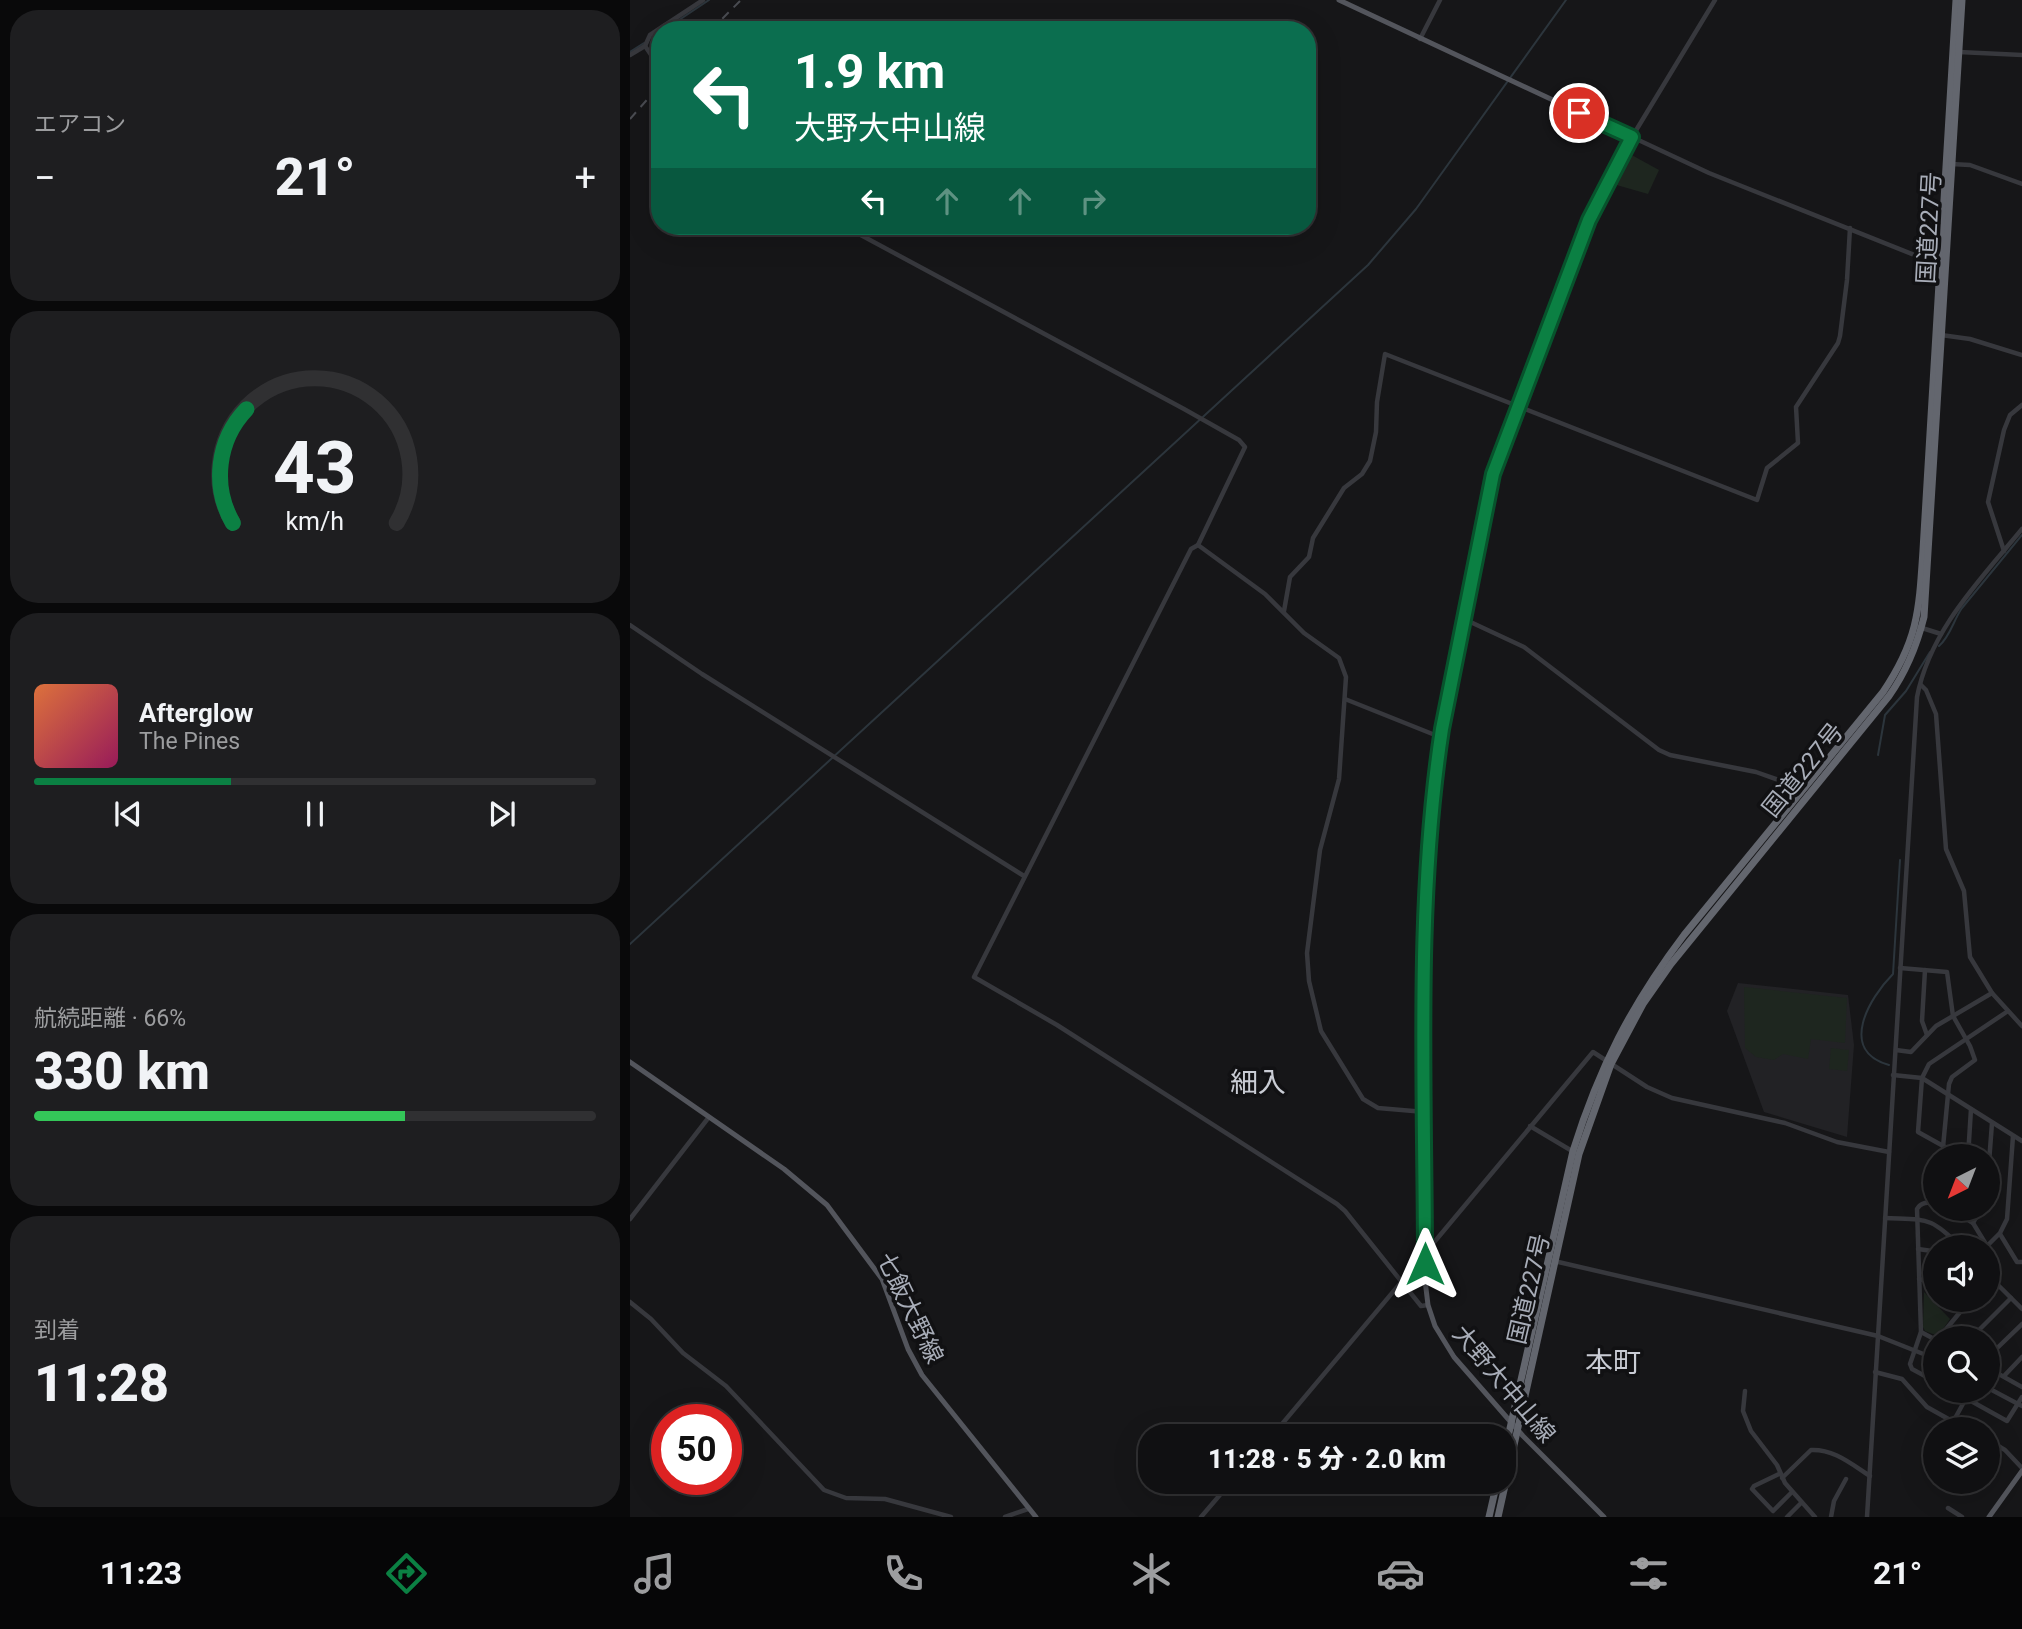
<!DOCTYPE html>
<html lang="ja">
<head>
<meta charset="utf-8">
<style>
  :root { --surface:#101012; --page:#1e1e20; --text:#f1f3f6; --muted:#9c9d9f; --line:#303032; --accent:#0b8043 }
  body { margin:0; font-family:Roboto,"Noto Sans JP",sans-serif; background:var(--page); color:var(--text); height:100vh; display:flex; flex-direction:column; font-size:26px; white-space:nowrap }
  * { box-sizing:border-box; margin:0 }
  p { font-size:23px; color:var(--muted) }
  .icon { flex:none; width:38px; height:38px; fill:none; stroke:currentColor; stroke-width:2; stroke-linecap:round; stroke-linejoin:round }
  .map { position:relative; flex:1; overflow:hidden }
  .sheet { display:flex; flex-direction:column; gap:10px; padding:10px; background:#09090a; width:630px }
  .sheet>* { flex:none }
  .guide { position:absolute; left:21px; top:21px; width:665px; height:214px; border-radius:28px; box-shadow:0 7px 28px #0002,0 0 0 2px var(--line); background:#0b6e4f; color:#fff; overflow:hidden }
  .needle { width:46px; rotate:222deg }
  .controls { position:absolute; left:1293px; top:1144px; display:grid; gap:14px }
  .controls a { display:grid; place-items:center; width:77px; height:77px; border-radius:50%; background:var(--surface); box-shadow:0 7px 28px #0002,0 0 0 2px var(--line); font-size:35px }
  .speed { position:absolute; left:21px; top:1404px; display:flex; gap:14px; font-size:35px; font-weight:700; text-align:center }
  .speed>* { display:grid; place-content:center; width:91px; height:91px; border-radius:50%; background:var(--surface); box-shadow:0 7px 28px #0002,0 0 0 2px var(--line); line-height:1 }
  .speed .limit { border:10px solid #d22; background:#fff; color:#111 }
  .pin { position:absolute; display:grid; place-items:center; width:60px; height:60px; color:#fff; margin:-30px; border:4px solid #fff; border-radius:50%; box-shadow:0 2px 7px #0007 }
  .me { position:absolute; width:77px; margin:-38px; rotate:0deg; stroke-linejoin:round; filter:drop-shadow(0 0 5px #0008) }
  .turn { display:flex; align-items:center; gap:24px; height:147px; padding:0 28px; font-size:32px }
  .turn .icon { width:91px; height:91px; stroke-width:2.5 }
  .turn b { display:block; font-size:49px; line-height:60px }
  .lanes { display:flex; align-items:center; height:66px; padding:0 28px; background:#0003; justify-content:center; gap:35px; direction:ltr }
  .lanes .off { opacity:.35 }
  .big { font-size:52px; font-weight:800; line-height:1.1 }
  .sheet .widget { flex:1; display:flex; flex-direction:column; justify-content:center; gap:10px; min-width:0; padding:0 24px; border-radius:28px; background:var(--page) }
  .sheet .dial { align-items:center; gap:0 }
  .dial svg { height:182px; overflow:visible; fill:none; stroke:var(--line); stroke-width:7; stroke-linecap:round; text-anchor:middle }
  .dial text { fill:var(--text); stroke:none }
  .song { display:flex; align-items:center; gap:21px }
  .cover { width:84px; height:84px; border-radius:10px; background:linear-gradient(135deg,hsl(20 70% 55%),hsl(330 70% 35%)) }
  .played { height:7px; border-radius:4px; background:linear-gradient(90deg,var(--accent) 35%,var(--line) 35%) }
  .keys { display:flex; justify-content:space-around; direction:ltr }
  .heat { display:flex; justify-content:space-between; align-items:center; font-size:38px; direction:ltr }
  .charge { height:10px; border-radius:5px; background:linear-gradient(90deg,#34c759 66%,var(--line) 0) }
  .trip { position:absolute; left:508px; top:1424px; width:378px; height:70px; border-radius:28px; background:var(--surface); box-shadow:0 7px 28px #0002,0 0 0 2px var(--line); font-weight:800; line-height:70px; text-align:center }
  .tabs { display:flex; height:112px; justify-content:space-around; align-items:center; background:#060607; color:var(--muted) }
  .tabs .icon { width:49px; height:49px }
  .tabs .current { color:var(--accent) }
  .tabs b { font-size:32px; color:var(--text) }
  main { display:flex; flex:1; min-height:0 }
  .map>svg:first-child { display:block }
</style>
</head>
<body>
<main>
<section class="sheet">
<div class="widget"><p>エアコン</p>
<div class="heat"><a>−</a><b class="big">21°</b><a>+</a></div>
</div>
<div class="widget dial"><svg viewBox="0 0 100 80">
<path d="M14 69A42 42 0 1 1 86 69"/>
<path d="M14 69A42 42 0 0 1 20 19" stroke="#0b8043"/>
<text x="50" y="56" font-size="32" font-weight="700">43</text>
<text x="50" y="72" font-size="11">km/h</text>
</svg></div>
<div class="widget">
<div class="song"><i class="cover"></i><div><b>Afterglow</b><p>The Pines</p></div></div>
<div class="played"></div>
<div class="keys"><svg class="icon" aria-label="previous" viewBox="0 0 24 24"><path d="M18 5L8 12l10 7zM5 5v14"/></svg><svg class="icon" aria-label="pause" viewBox="0 0 24 24"><path d="M8 5v14M16 5v14"/></svg><svg class="icon" aria-label="next" viewBox="0 0 24 24"><path d="M6 5l10 7-10 7zM19 5v14"/></svg></div>
</div>
<div class="widget"><p>航続距離 · 66%</p><b class="big">330 km</b><div class="charge"></div></div>
<div class="widget"><p>到着</p><b class="big">11:28</b></div>
</section>
<div class="map">
<svg width="1392" height="1517" viewBox="0 0 1392 1517">
  <rect width="100%" height="100%" fill="#161618"/>
  <polygon fill="#222225" points="1108,983 1218,995 1224,1045 1217,1137 1134,1112 1097,1011"/>
  <g fill="#1e261f">
    <polygon points="998,153 1029,170 1018,194 983,184"/>
    <polygon points="1114,987 1217,998 1215,1043 1181,1039 1178,1059 1153,1054 1144,1060 1126,1057 1115,1048"/>
    <polygon points="1201,1048 1219,1050 1217,1071 1199,1069"/>
    <polygon points="1294,1292 1320,1319 1308,1336 1295,1331 1293,1327"/>
  </g>
  <g fill="none" stroke-linecap="round" stroke-linejoin="round">
    <g stroke="#2c353c" stroke-width="2">
      <polyline points="34,30 79,0"/>
      <polyline points="22,38 30,32"/>
      <polyline points="0,52 14,43"/>
      <path d="M1309,646C1320,637 1324,619 1332,608L1392,535"/>
      <polyline points="1248,755 1255,715 1276,691 1300,652"/>
      <polyline points="0,944 738,265 786,209 936,0"/>
      <path d="M1259,1065C1208,1051 1239,998 1263,974L1270,860"/>
    </g>
    <g stroke="#37383d" stroke-width="4.5">
      <polyline points="1085,0 1002,137 1079,173 1312,266"/>
      <polyline points="790,39 810,0"/>
      <polyline points="15,46 30,68"/>
      <polyline points="1329,52 1392,55"/>
      <polyline points="0,55 15,46 20,35 73,0"/>
      <polyline points="1321,164 1340,165 1392,184"/>
      <polyline points="214,226 554,409 609,440 615,447 568,545 561,549 344,977 427,1025 707,1204 715,1211 791,1306 798,1305"/>
      <polyline points="1311,335 1340,339 1392,355"/>
      <polyline points="568,545 635,594 674,633 709,658 716,677 709,779 690,850 677,953 679,981 691,1031 733,1099 748,1108 795,1112"/>
      <polyline points="1374,551 1358,502 1374,430 1380,415 1392,405"/>
      <polyline points="654,611 660,577 679,557 683,538 714,488 732,474 740,461 746,432 747,402 755,354 1127,500 1137,468 1168,443 1166,407 1208,343 1210,336 1217,280 1220,228"/>
      <polyline points="834,619 894,647 1029,750 1040,755 1126,772 1174,789"/>
      <polyline points="0,625 72,674 394,876"/>
      <polyline points="1289,627 1311,634"/>
      <polyline points="1291,685 1296,690 1306,714 1316,849 1334,891 1340,957 1362,993 1392,1026"/>
      <polyline points="715,699 810,737"/>
      <polyline points="1270,968 1317,972 1323,1016 1340,1046 1345,1060 1322,1077 1319,1084 1313,1147"/>
      <polyline points="1295,970 1292,1021 1297,1035"/>
      <polyline points="1266,1050 1281,1052 1306,1026 1362,993"/>
      <polyline points="1263,1075 1292,1078 1392,1141"/>
      <polyline points="900,1126 942,1151"/>
      <polyline points="1333,1157 1288,1132 1292,1078 1299,1064 1378,1011"/>
      <polyline points="1338,1157 1341,1109"/>
      <polyline points="1358,1176 1362,1123"/>
      <path d="M1306,1203C1298,1202 1291,1202 1287,1209L1291,1332L1280,1364L1282,1369L1306,1382"/>
      <polyline points="1321,1209 1343,1223 1357,1246"/>
      <path d="M1255,1218C1298,1220 1300,1216 1332,1248"/>
      <polyline points="0,1219 79,1117"/>
      <polyline points="1343,1223 1351,1209"/>
      <polyline points="1370,1234 1387,1262 1392,1262"/>
      <polyline points="1355,1248 1370,1233 1377,1219 1383,1136"/>
      <polyline points="795,1249 801,1246 963,1052 1017,1087 1042,1098 1155,1123 1207,1142 1259,1152"/>
      <polyline points="1288,1249 1302,1251 1306,1254"/>
      <polyline points="924,1261 1248,1336 1306,1359"/>
      <polyline points="1358,1275 1392,1309"/>
      <polyline points="1289,1279 1302,1282 1306,1286"/>
      <polyline points="1320,1300 1330,1310"/>
      <polyline points="0,1302 21,1319 53,1353 96,1386 194,1490 216,1498 255,1499 321,1517"/>
      <polyline points="1291,1332 1306,1340"/>
      <polyline points="1308,1339 1340,1300"/>
      <polyline points="1340,1339 1381,1298"/>
      <polyline points="1358,1360 1362,1353 1392,1324"/>
      <polyline points="1358,1368 1392,1387"/>
      <polyline points="1245,1372 1272,1379 1297,1407 1338,1430"/>
      <polyline points="1374,1376 1392,1357"/>
      <polyline points="1358,1388 1392,1406"/>
      <polyline points="1115,1391 1113,1411 1121,1431 1147,1465 1155,1483 1185,1517"/>
      <polyline points="1323,1391 1377,1421 1392,1397"/>
      <polyline points="1323,1422 1340,1391"/>
      <polyline points="641,1437 794,1255"/>
      <polyline points="1358,1440 1375,1450 1392,1468"/>
      <polyline points="1149,1474 1124,1486 1122,1489 1143,1511 1162,1492"/>
      <path d="M1152,1478L1181,1450C1204,1449 1221,1464 1240,1476"/>
      <polyline points="1318,1508 1332,1517"/>
      <polyline points="375,1517 398,1509"/>
      <polyline points="571,1517 601,1482"/>
      <polyline points="1157,1517 1171,1503"/>
      <polyline points="1201,1517 1204,1501 1216,1479"/>
      <path d="M1237,1517L1287,697C1300,630 1350,580 1392,529"/>
    </g>
    <g stroke="#53555c" stroke-width="5">
      <polyline points="709,0 1002,137 959,220 863,474 805,769 797,862 795,920 795,1280 798,1305 805,1326 824,1357 893,1436 974,1517"/>
      <polyline points="0,1062 154,1169 197,1205 252,1279 278,1349 292,1375 406,1517"/>
      <polyline points="1359,1517 1392,1471"/>
    </g>
    <g stroke="#63666e" stroke-width="7">
      <path d="M873,1459L943,1151C969,1068 1001,1005 1054,935L1253,692C1288,640 1289,611 1293,550L1326,0"/>
      <polyline points="859,1517 867,1482"/>
      <path d="M868,1517L949,1154L981,1064L1013,1004L1041,964L1259,696C1276,672 1287,645 1294,617L1332,0"/>
    </g>
    <g stroke="#4a4c52" stroke-width="2" stroke-dasharray="9 7" stroke-linecap="butt">
      <polyline points="81,30 111,0"/>
      <polyline points="0,119 30,85"/>
    </g>
  </g>
  <g fill="none" stroke-linecap="round" stroke-linejoin="round">
    <defs>
      <path id="route" d="M795,1264C795,1087 785,904 812,729L863,474L959,220L1002,137L949,113"/>
    </defs>
    <use href="#route" stroke="#07532c" stroke-width="18"/>
    <use href="#route" stroke="#0b8043" stroke-width="12"/>
  </g>
  <g text-anchor="middle" dominant-baseline="central" stroke-width="7" stroke-linejoin="round" paint-order="stroke">
    <g font-size="24" fill="#a8adb8" stroke="#111113">
      <text transform="translate(1299 228) rotate(-87)">国道227号</text>
      <text transform="translate(1173 770) rotate(-51)">国道227号</text>
      <text transform="translate(899 1289) rotate(-77)">国道227号</text>
      <text transform="translate(280 1308) rotate(64)">七飯大野線</text>
      <text transform="translate(874 1384) rotate(50)">大野大中山線</text>
    </g>
    <g font-size="28" fill="#c9ccd4" stroke="#111113">
      <text x="628" y="1082">細入</text>
      <text x="983" y="1362">本町</text>
    </g>
  </g>
</svg>
<div class="controls">
<a><svg class="needle" viewBox="-14 -14 28 28"><path d="M0-13l5 13h-10z" fill="#e53935"/><path d="M0 13l5-13h-10z" fill="#9c9d9f"/></svg></a>
<a><svg class="icon" aria-label="sound" viewBox="0 0 24 24"><path d="M4 9h4l5-4v14l-5-4H4zM17 9q2 3 0 6"/></svg></a>
<a><svg class="icon" aria-label="search" viewBox="0 0 24 24"><circle cx="10" cy="10" r="6"/><path d="M15 15l6 6"/></svg></a>
<a><svg class="icon" aria-label="layers" viewBox="0 0 24 24"><path d="M12 4l9 5-9 5-9-5zM3 14l9 5 9-5"/></svg></a>
</div>
<div class="speed"><div class="limit">50</div></div>
<div class="pin" style="left:949px;top:113px;background:#d93025"><svg class="icon" aria-label="arrive" viewBox="0 0 24 24"><path d="M6 21V4h12l-3 4 3 4H6"/></svg></div>
<svg class="me" style="left:795px;top:1264px" viewBox="-20 -20 40 40"><path d="M0-17L14 15 0 8-14 15z" fill="#0b8043" stroke="#fff" stroke-width="4"/></svg>
<div class="trip">11:28 · 5 分 · 2.0 km</div>
<div class="guide">
<div class="turn"><svg class="icon" aria-label="left" viewBox="0 0 24 24"><path d="M17 20v-9H6M10 6l-5 5 5 5"/></svg><div><b>1.9 km</b>大野大中山線</div></div>
<div class="lanes"><svg class="icon" aria-label="left" viewBox="0 0 24 24"><path d="M17 20v-9H6M10 6l-5 5 5 5"/></svg><svg class="icon off" aria-label="ahead" viewBox="0 0 24 24"><path d="M12 20V5M6 11l6-6 6 6"/></svg><svg class="icon off" aria-label="ahead" viewBox="0 0 24 24"><path d="M12 20V5M6 11l6-6 6 6"/></svg><svg class="icon off" aria-label="right" viewBox="0 0 24 24"><path d="M7 20v-9h11M14 6l5 5-5 5"/></svg></div>
</div>
</div>
</main>
<nav class="tabs">
<b>11:23</b>
<svg class="icon current" aria-label="directions" viewBox="0 0 24 24"><path d="M12 3l9 9-9 9-9-9zM9 14v-3h6M13 9l2 2-2 2"/></svg>
<svg class="icon" aria-label="music" viewBox="0 0 24 24"><path d="M9 18V5l10-2v13"/><circle cx="6" cy="18" r="3"/><circle cx="16" cy="16" r="3"/></svg>
<svg class="icon" aria-label="phone" viewBox="0 0 24 24"><path d="M5 4h4l2 5-3 2q2 4 5 5l2-3 5 2v4C11 20 4 13 5 4z"/></svg>
<svg class="icon" aria-label="climate" viewBox="0 0 24 24"><path d="M12 3v18M4 7l16 10M4 17L20 7"/></svg>
<svg class="icon" aria-label="car" viewBox="0 0 24 24"><path d="M5 17H2v-5l4-1 3-4h7l3 4 3 1v5h-3M9 17h6M6 11h13"/><circle cx="7" cy="17" r="2"/><circle cx="17" cy="17" r="2"/></svg>
<svg class="icon" aria-label="filters" viewBox="0 0 24 24"><path d="M4 7h16M4 17h16"/><circle cx="9" cy="7" r="2"/><circle cx="15" cy="17" r="2"/></svg>
<b>21°</b>
</nav>
</body>
</html>
